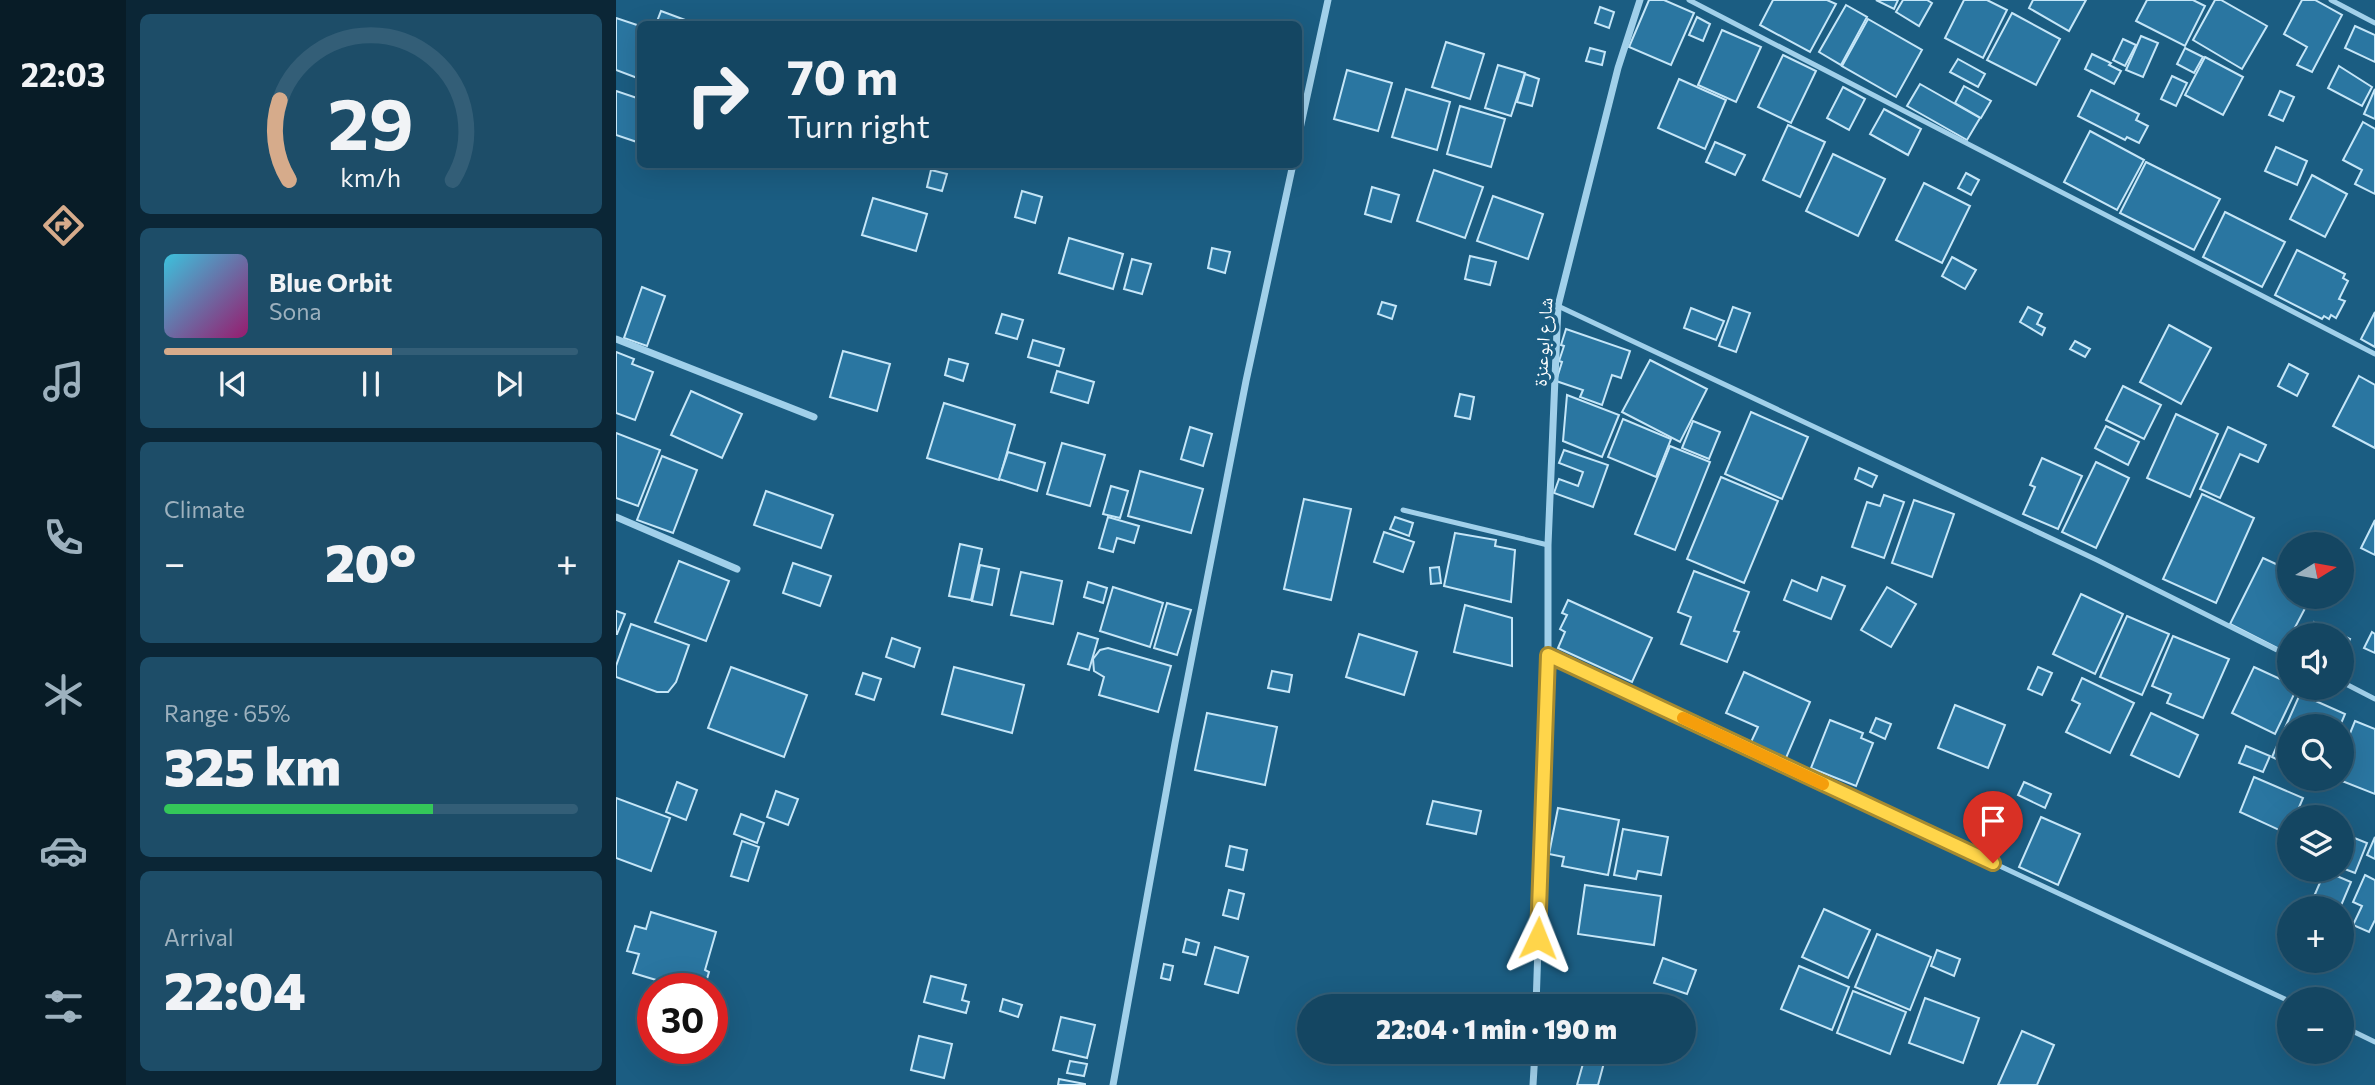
<!DOCTYPE html>
<html lang="en">
<head>
<meta charset="utf-8">
<style>
  :root { --surface:#144662; --page:#1d4d68; --text:#f1f3f6; --muted:#9db1be; --line:#335e77; --accent:#d6ab8b }
  body { margin:0; font-family:Commissioner,"Noto Naskh Arabic",sans-serif; background:var(--page); color:var(--text); height:100vh; display:flex; flex-direction:column; font-size:26px; white-space:nowrap }
  * { box-sizing:border-box; margin:0 }
  p { font-size:23px; color:var(--muted) }
  .icon { flex:none; width:38px; height:38px; fill:none; stroke:currentColor; stroke-width:2; stroke-linecap:round; stroke-linejoin:round }
  .map { position:relative; flex:1; overflow:hidden }
  .panel { display:flex; flex-direction:column; gap:14px; padding:14px; background:#0b2636; width:490px }
  .panel>* { flex:none }
  .banner { position:absolute; left:21px; top:21px; width:665px; height:147px; border-radius:10px; box-shadow:0 7px 28px #0002,0 0 0 2px var(--line); background:#144662; color:var(--text); overflow:hidden }
  .needle { width:46px; rotate:79deg }
  .tools { position:absolute; left:1661px; top:532px; display:grid; gap:14px }
  .tools a { display:grid; place-items:center; width:77px; height:77px; border-radius:50%; background:var(--surface); box-shadow:0 7px 28px #0002,0 0 0 2px var(--line); font-size:35px }
  .speed { position:absolute; left:21px; top:973px; display:flex; gap:14px; font-size:35px; font-weight:700; text-align:center }
  .speed>* { display:grid; place-content:center; width:91px; height:91px; border-radius:50%; background:var(--surface); box-shadow:0 7px 28px #0002,0 0 0 2px var(--line); line-height:1 }
  .speed .limit { border:10px solid #d22; background:#fff; color:#111 }
  .pin { position:absolute; display:grid; place-items:center; width:60px; height:60px; color:#fff; margin:-72px -30px; border-radius:50% 50% 50% 0; rotate:-45deg; box-shadow:0 0 7px #0007 }
  .pin .icon { rotate:45deg }
  .me { position:absolute; width:77px; margin:-38px; rotate:2deg; stroke-linejoin:round; filter:drop-shadow(0 0 5px #0008) }
  .turn { display:flex; align-items:center; gap:24px; height:147px; padding:0 35px; font-size:32px }
  .turn .icon { width:91px; height:91px; stroke-width:2.5 }
  .turn b { display:block; font-size:49px; line-height:60px }
  .big { font-size:52px; font-weight:800; line-height:1.1 }
  .panel .widget { flex:1; display:flex; flex-direction:column; justify-content:center; gap:10px; min-width:0; padding:0 24px; border-radius:10px; background:var(--page) }
  .panel .dial { align-items:center; gap:0 }
  .dial svg { height:182px; overflow:visible; fill:none; stroke:var(--line); stroke-width:7; stroke-linecap:round; text-anchor:middle }
  .dial text { fill:var(--text); stroke:none }
  .song { display:flex; align-items:center; gap:21px }
  .cover { width:84px; height:84px; border-radius:10px; background:linear-gradient(135deg,hsl(190 70% 55%),hsl(320 70% 35%)) }
  .played { height:7px; border-radius:4px; background:linear-gradient(90deg,var(--accent) 55%,var(--line) 55%) }
  .keys { display:flex; justify-content:space-around; direction:ltr }
  .heat { display:flex; justify-content:space-between; align-items:center; font-size:38px; direction:ltr }
  .charge { height:10px; border-radius:5px; background:linear-gradient(90deg,#34c759 65%,var(--line) 0) }
  .trip { position:absolute; left:681px; top:994px; width:399px; height:70px; border-radius:35px; background:var(--surface); box-shadow:0 7px 28px #0002,0 0 0 2px var(--line); font-weight:800; line-height:70px; text-align:center }
  main { display:flex; flex:1; min-height:0 }
  .menu { display:flex; flex-direction:column; width:126px; justify-content:space-around; align-items:center; background:#081c27; color:var(--muted) }
  .menu .icon { width:49px; height:49px }
  .menu .active { color:var(--accent) }
  .menu b { font-size:32px; color:var(--text) }
  .map>svg:first-child { display:block }
</style>
</head>
<body>
<main>
<nav class="menu">
<b>22:03</b>
<svg class="icon active" aria-label="directions" viewBox="0 0 24 24"><path d="M12 3l9 9-9 9-9-9zM9 14v-3h6M13 9l2 2-2 2"/></svg>
<svg class="icon" aria-label="music" viewBox="0 0 24 24"><path d="M9 18V5l10-2v13"/><circle cx="6" cy="18" r="3"/><circle cx="16" cy="16" r="3"/></svg>
<svg class="icon" aria-label="phone" viewBox="0 0 24 24"><path d="M5 4h4l2 5-3 2q2 4 5 5l2-3 5 2v4C11 20 4 13 5 4z"/></svg>
<svg class="icon" aria-label="climate" viewBox="0 0 24 24"><path d="M12 3v18M4 7l16 10M4 17L20 7"/></svg>
<svg class="icon" aria-label="car" viewBox="0 0 24 24"><path d="M5 17H2v-5l4-1 3-4h7l3 4 3 1v5h-3M9 17h6M6 11h13"/><circle cx="7" cy="17" r="2"/><circle cx="17" cy="17" r="2"/></svg>
<svg class="icon" aria-label="filters" viewBox="0 0 24 24"><path d="M4 7h16M4 17h16"/><circle cx="9" cy="7" r="2"/><circle cx="15" cy="17" r="2"/></svg>
</nav>
<section class="panel">
<div class="widget dial"><svg viewBox="0 0 100 80">
<path d="M14 69A42 42 0 1 1 86 69"/>
<path d="M14 69A42 42 0 0 1 10 34" stroke="#d6ab8b"/>
<text x="50" y="56" font-size="32" font-weight="700">29</text>
<text x="50" y="72" font-size="11">km/h</text>
</svg></div>
<div class="widget">
<div class="song"><i class="cover"></i><div><b>Blue Orbit</b><p>Sona</p></div></div>
<div class="played"></div>
<div class="keys"><svg class="icon" aria-label="previous" viewBox="0 0 24 24"><path d="M18 5L8 12l10 7zM5 5v14"/></svg><svg class="icon" aria-label="pause" viewBox="0 0 24 24"><path d="M8 5v14M16 5v14"/></svg><svg class="icon" aria-label="next" viewBox="0 0 24 24"><path d="M6 5l10 7-10 7zM19 5v14"/></svg></div>
</div>
<div class="widget"><p>Climate</p>
<div class="heat"><a>−</a><b class="big">20°</b><a>+</a></div>
</div>
<div class="widget"><p>Range · 65%</p><b class="big">325 km</b><div class="charge"></div></div>
<div class="widget"><p>Arrival</p><b class="big">22:04</b></div>
</section>
<div class="map">
<svg width="1759" height="1085" viewBox="0 0 1759 1085">
  <rect width="100%" height="100%" fill="#1b5d82"/>
  <g fill="#2a76a1" stroke="#c5e6f8" stroke-width="2">
    <polygon points="1033,0 1048,0 1078,13 1055,65 1013,47"/>
    <polygon points="1157,0 1211,0 1220,4 1194,52 1144,25"/>
    <polygon points="1260,0 1282,0 1278,9"/>
    <polygon points="1287,0 1311,0 1316,3 1303,26 1280,12"/>
    <polygon points="1348,0 1371,0 1391,10 1367,58 1329,38"/>
    <polygon points="1417,0 1470,0 1453,31 1413,8"/>
    <polygon points="1531,0 1577,0 1589,6 1569,46 1520,21"/>
    <polygon points="1599,0 1605,0 1651,26 1626,69 1577,40"/>
    <polygon points="1686,0 1699,0 1726,15 1696,72 1681,65 1691,47 1668,34"/>
    <polygon points="1230,5 1251,17 1225,65 1203,52"/>
    <polygon points="984,7 998,12 993,28 979,23"/>
    <polygon points="45,11 72,21 70,24 40,24"/>
    <polygon points="1396,13 1444,39 1420,85 1371,60"/>
    <polygon points="1081,17 1094,24 1087,41 1073,35"/>
    <polygon points="0,18 24,26 24,79 0,70"/>
    <polygon points="1252,19 1306,50 1280,97 1226,66"/>
    <polygon points="1739,26 1759,35 1759,62 1729,48"/>
    <polygon points="1106,30 1145,47 1120,102 1082,85"/>
    <polygon points="1525,36 1542,43 1527,77 1510,70"/>
    <polygon points="1507,39 1520,45 1509,66 1497,60"/>
    <polygon points="830,42 868,54 854,99 816,87"/>
    <polygon points="974,48 989,52 986,65 970,61"/>
    <polygon points="1569,48 1587,57 1578,73 1561,64"/>
    <polygon points="1476,54 1495,63 1493,65 1505,71 1498,84 1469,69"/>
    <polygon points="1167,55 1200,71 1175,123 1142,107"/>
    <polygon points="1589,57 1627,77 1607,115 1569,95"/>
    <polygon points="1342,59 1369,74 1362,87 1334,72"/>
    <polygon points="882,65 909,73 895,116 869,108"/>
    <polygon points="1723,66 1756,87 1746,106 1712,88"/>
    <polygon points="731,70 776,83 762,131 718,119"/>
    <polygon points="909,74 923,79 916,106 901,102"/>
    <polygon points="1556,76 1571,83 1560,106 1545,99"/>
    <polygon points="1063,79 1110,100 1089,149 1042,128"/>
    <polygon points="1304,84 1364,118 1351,140 1291,106"/>
    <polygon points="1348,86 1375,101 1365,118 1339,103"/>
    <polygon points="1227,87 1249,99 1233,130 1211,118"/>
    <polygon points="790,89 834,102 821,150 776,137"/>
    <polygon points="1759,89 1759,119 1748,114"/>
    <polygon points="1475,90 1523,114 1520,120 1532,126 1523,143 1511,137 1509,140 1462,116"/>
    <polygon points="0,91 24,99 24,143 0,135"/>
    <polygon points="1664,91 1678,97 1667,121 1653,115"/>
    <polygon points="844,106 889,119 875,167 831,154"/>
    <polygon points="1268,109 1305,129 1292,155 1254,134"/>
    <polygon points="1747,122 1759,129 1759,194 1739,184 1746,170 1727,160"/>
    <polygon points="1172,125 1209,142 1184,197 1147,180"/>
    <polygon points="1474,131 1528,160 1501,210 1448,182"/>
    <polygon points="1099,142 1129,155 1119,175 1090,162"/>
    <polygon points="1660,147 1691,161 1681,185 1649,171"/>
    <polygon points="1217,154 1269,179 1242,236 1190,211"/>
    <polygon points="1530,162 1604,199 1578,250 1504,213"/>
    <polygon points="315,170 331,174 326,191 311,187"/>
    <polygon points="818,170 867,187 849,238 801,221"/>
    <polygon points="1350,173 1363,180 1355,195 1342,188"/>
    <polygon points="1696,175 1731,194 1709,237 1674,219"/>
    <polygon points="1308,183 1354,206 1326,263 1280,240"/>
    <polygon points="756,187 783,195 775,222 749,214"/>
    <polygon points="406,191 426,197 419,223 399,217"/>
    <polygon points="877,196 927,214 912,259 861,241"/>
    <polygon points="257,198 311,214 300,251 246,235"/>
    <polygon points="1609,212 1669,242 1646,287 1587,257"/>
    <polygon points="453,238 507,254 497,289 443,273"/>
    <polygon points="596,248 614,252 609,273 592,268"/>
    <polygon points="1681,250 1729,274 1727,278 1732,281 1723,299 1729,301 1720,318 1715,315 1713,319 1708,316 1706,319 1659,295"/>
    <polygon points="854,256 880,262 874,285 849,279"/>
    <polygon points="1336,257 1360,270 1349,289 1326,276"/>
    <polygon points="516,259 535,264 526,294 508,289"/>
    <polygon points="26,287 49,296 31,346 8,338"/>
    <polygon points="766,302 780,306 776,319 762,314"/>
    <polygon points="1117,307 1134,313 1120,352 1103,346"/>
    <polygon points="1412,307 1426,314 1421,324 1429,328 1426,335 1404,322"/>
    <polygon points="1075,308 1108,321 1100,340 1068,328"/>
    <polygon points="1759,312 1759,347 1745,339"/>
    <polygon points="386,314 407,320 401,339 380,333"/>
    <polygon points="1553,325 1595,348 1565,404 1524,382"/>
    <polygon points="950,329 1014,351 1005,378 996,375 986,405 964,397 967,390 940,381 946,362 943,361 948,346 945,345"/>
    <polygon points="417,340 448,349 443,366 412,357"/>
    <polygon points="1459,341 1474,349 1469,357 1454,349"/>
    <polygon points="227,351 274,364 261,411 214,397"/>
    <polygon points="0,352 18,359 16,364 37,372 19,420 0,413"/>
    <polygon points="333,359 352,364 347,381 329,375"/>
    <polygon points="1034,360 1091,389 1064,442 1006,412"/>
    <polygon points="1673,364 1692,374 1681,396 1662,386"/>
    <polygon points="441,371 478,382 472,403 435,392"/>
    <polygon points="1743,376 1759,385 1759,448 1717,426"/>
    <polygon points="1507,386 1545,405 1528,439 1490,420"/>
    <polygon points="75,391 126,414 106,458 55,435"/>
    <polygon points="844,394 858,397 854,419 839,416"/>
    <polygon points="951,395 1003,415 986,457 947,441"/>
    <polygon points="328,403 399,425 383,480 311,458"/>
    <polygon points="1135,412 1192,437 1166,499 1109,474"/>
    <polygon points="1560,414 1602,434 1574,497 1531,478"/>
    <polygon points="1007,419 1055,439 1040,477 992,457"/>
    <polygon points="1077,421 1104,432 1093,459 1066,448"/>
    <polygon points="1490,426 1523,442 1512,465 1479,448"/>
    <polygon points="574,427 596,434 587,466 565,459"/>
    <polygon points="1612,427 1650,445 1642,462 1624,454 1604,498 1584,489"/>
    <polygon points="0,433 44,450 22,506 0,498"/>
    <polygon points="446,443 489,455 474,506 431,494"/>
    <polygon points="1054,446 1094,462 1059,550 1019,534"/>
    <polygon points="948,450 992,465 977,507 938,493 943,479 962,486 967,472 943,463"/>
    <polygon points="392,452 429,463 421,491 383,479"/>
    <polygon points="46,456 81,470 57,533 21,520"/>
    <polygon points="1426,458 1466,476 1442,529 1407,514 1419,487 1414,485"/>
    <polygon points="1480,462 1513,478 1480,548 1446,532"/>
    <polygon points="1243,468 1261,476 1256,487 1239,479"/>
    <polygon points="524,471 587,489 575,533 512,516"/>
    <polygon points="1105,477 1162,501 1128,583 1071,559"/>
    <polygon points="495,486 512,491 504,518 487,514"/>
    <polygon points="150,491 217,515 205,548 138,525"/>
    <polygon points="1586,494 1638,518 1600,603 1547,579"/>
    <polygon points="1268,495 1288,502 1268,558 1236,547 1251,502 1264,506"/>
    <polygon points="688,499 735,509 715,600 668,589"/>
    <polygon points="1298,500 1338,514 1316,577 1276,563"/>
    <polygon points="492,517 523,526 518,543 501,538 497,552 483,548"/>
    <polygon points="779,517 797,523 793,536 774,529"/>
    <polygon points="1759,520 1759,555 1745,548"/>
    <polygon points="768,532 798,542 787,572 758,562"/>
    <polygon points="839,533 880,540 879,546 899,550 895,602 828,586"/>
    <polygon points="344,544 366,549 355,600 333,596"/>
    <polygon points="1647,558 1673,570 1673,597 1695,597 1675,635 1673,635 1667,651 1614,624"/>
    <polygon points="63,561 113,581 90,641 39,622"/>
    <polygon points="177,563 215,576 204,606 167,593"/>
    <polygon points="364,565 383,569 376,605 356,601"/>
    <polygon points="823,567 825,583 815,584 814,568"/>
    <polygon points="1078,571 1133,592 1118,631 1123,632 1111,662 1065,644 1075,617 1062,612"/>
    <polygon points="405,572 446,581 437,624 395,615"/>
    <polygon points="1206,577 1229,586 1215,619 1168,600 1176,580 1201,591"/>
    <polygon points="472,582 491,588 487,603 468,597"/>
    <polygon points="497,587 547,603 534,647 484,631"/>
    <polygon points="1271,587 1300,604 1275,647 1245,630"/>
    <polygon points="1465,594 1507,614 1479,674 1437,654"/>
    <polygon points="952,600 1036,638 1016,682 942,648 949,632 944,629 951,615 946,613"/>
    <polygon points="551,603 575,610 561,655 538,648"/>
    <polygon points="849,605 896,618 896,666 838,652"/>
    <polygon points="0,611 9,614 1,634 0,634"/>
    <polygon points="1511,616 1553,634 1526,695 1484,677"/>
    <polygon points="1698,622 1734,639 1726,657 1726,635 1692,635"/>
    <polygon points="15,624 73,645 60,682 52,692 41,692 0,677 0,666"/>
    <polygon points="1756,632 1759,634 1759,653 1748,648"/>
    <polygon points="462,633 482,639 473,670 452,664"/>
    <polygon points="743,634 801,652 788,695 730,677"/>
    <polygon points="1557,636 1613,659 1587,718 1551,703 1555,694 1536,686"/>
    <polygon points="276,638 304,648 298,667 270,657"/>
    <polygon points="492,648 555,666 542,712 483,695 488,677 478,671 477,659 484,650"/>
    <polygon points="115,667 191,695 168,757 92,728"/>
    <polygon points="338,667 408,685 396,733 326,714"/>
    <polygon points="1422,667 1436,673 1426,695 1412,689"/>
    <polygon points="1638,667 1673,683 1673,688 1681,688 1659,734 1616,713"/>
    <polygon points="656,671 676,675 673,692 652,688"/>
    <polygon points="1128,672 1194,702 1170,758 1135,742 1142,727 1110,713"/>
    <polygon points="247,673 265,679 258,700 240,694"/>
    <polygon points="1466,678 1518,703 1494,753 1450,732 1464,704 1456,700"/>
    <polygon points="1684,694 1729,714 1724,726 1673,726 1673,765 1656,757"/>
    <polygon points="1339,705 1389,725 1372,768 1322,748"/>
    <polygon points="591,713 661,727 649,785 579,770"/>
    <polygon points="1535,713 1582,735 1563,777 1515,755"/>
    <polygon points="1260,718 1275,724 1269,739 1254,732"/>
    <polygon points="1214,720 1247,733 1245,738 1257,743 1240,786 1195,768"/>
    <polygon points="1739,721 1759,729 1759,794 1721,779 1726,779 1726,753"/>
    <polygon points="1630,746 1654,756 1647,772 1623,763"/>
    <polygon points="1638,777 1687,798 1679,817 1673,817 1672,834 1624,812"/>
    <polygon points="61,782 81,790 70,820 50,812"/>
    <polygon points="1408,782 1435,794 1429,808 1402,795"/>
    <polygon points="160,791 182,799 172,825 151,817"/>
    <polygon points="0,798 54,818 35,871 0,858"/>
    <polygon points="817,801 865,811 860,834 811,824"/>
    <polygon points="942,808 1003,820 992,875 946,866 948,857 933,854"/>
    <polygon points="125,814 148,823 141,843 118,834"/>
    <polygon points="1425,817 1464,834 1442,885 1403,867"/>
    <polygon points="1007,829 1052,837 1045,875 1022,871 1020,879 998,875"/>
    <polygon points="1726,833 1751,843 1739,873 1726,868"/>
    <polygon points="1759,837 1759,859 1751,855"/>
    <polygon points="126,841 143,847 132,881 115,876"/>
    <polygon points="614,846 631,850 627,870 610,866"/>
    <polygon points="1709,871 1735,882 1724,908 1713,908 1696,901"/>
    <polygon points="1749,875 1759,880 1759,920 1753,932 1737,925 1746,906 1737,902"/>
    <polygon points="969,885 1045,896 1038,945 962,934"/>
    <polygon points="613,890 628,894 622,919 607,915"/>
    <polygon points="1208,909 1254,930 1232,978 1186,957"/>
    <polygon points="35,912 100,932 89,970 93,972 88,989 70,989 17,973 23,954 11,951 19,926 30,929"/>
    <polygon points="1261,934 1315,957 1294,1010 1239,987"/>
    <polygon points="570,939 583,943 580,955 567,952"/>
    <polygon points="599,947 632,957 622,993 589,984"/>
    <polygon points="1321,950 1344,959 1338,976 1315,966"/>
    <polygon points="1047,958 1080,970 1071,994 1038,983"/>
    <polygon points="548,964 557,966 554,980 545,978"/>
    <polygon points="1183,966 1233,987 1216,1030 1165,1009"/>
    <polygon points="315,976 350,985 346,1000 353,1002 350,1013 308,1002"/>
    <polygon points="1237,991 1290,1012 1274,1054 1221,1033"/>
    <polygon points="1309,998 1363,1018 1347,1063 1293,1043"/>
    <polygon points="387,999 406,1005 402,1017 384,1011"/>
    <polygon points="445,1017 479,1025 471,1058 437,1050"/>
    <polygon points="1406,1031 1438,1045 1421,1085 1382,1085"/>
    <polygon points="303,1036 336,1044 328,1078 295,1070"/>
    <polygon points="850,1052 877,1052 875,1059"/>
    <polygon points="970,1053 989,1059 982,1085 961,1085"/>
    <polygon points="454,1061 471,1064 468,1076 451,1073"/>
    <polygon points="443,1079 469,1084 469,1085 442,1085"/>
  </g>
  <g fill="none" stroke-linecap="round" stroke-linejoin="round">
    <g stroke="#a1d0ea" stroke-width="5">
      <polyline points="1073,0 1759,354"/>
      <polyline points="1715,0 1759,23"/>
      <polyline points="942,306 1481,560 1673,656"/>
      <polyline points="787,510 932,545"/>
      <polyline points="932,655 1673,1001"/>
      <polyline points="1726,682 1759,699"/>
      <polyline points="1726,1026 1759,1042"/>
    </g>
    <g stroke="#a1d0ea" stroke-width="7">
      <polyline points="682,138 712,0"/>
      <polyline points="0,339 198,417"/>
      <polyline points="0,517 121,569"/>
      <polyline points="920,1006 932,655 932,545 942,306 1002,68 1024,0"/>
      <polyline points="497,1085 559,743 630,381 677,164"/>
      <polyline points="917,1085 919,1052"/>
    </g>
  </g>
  <g fill="none" stroke-linecap="round" stroke-linejoin="round">
    <defs>
      <polyline id="route" points="922,938 932,655 1377,863"/>
    </defs>
    <use href="#route" stroke="#a68a30" stroke-width="18"/>
    <use href="#route" stroke="#ffd54a" stroke-width="12"/>
    <polyline stroke="#f59e0b" stroke-width="12" points="1067,718 1207,784"/>
  </g>
  <g text-anchor="middle" dominant-baseline="central" stroke-width="7" stroke-linejoin="round" paint-order="stroke">
    <g font-size="19" fill="#fff" stroke="#1b5d82">
      <text transform="translate(926 342) rotate(-86)">شارع ابوعنزة</text>
    </g>
  </g>
</svg>
<div class="tools">
<a><svg class="needle" viewBox="-14 -14 28 28"><path d="M0-13l5 13h-10z" fill="#e53935"/><path d="M0 13l5-13h-10z" fill="#9db1be"/></svg></a>
<a><svg class="icon" aria-label="sound" viewBox="0 0 24 24"><path d="M4 9h4l5-4v14l-5-4H4zM17 9q2 3 0 6"/></svg></a>
<a><svg class="icon" aria-label="search" viewBox="0 0 24 24"><circle cx="10" cy="10" r="6"/><path d="M15 15l6 6"/></svg></a>
<a><svg class="icon" aria-label="layers" viewBox="0 0 24 24"><path d="M12 4l9 5-9 5-9-5zM3 14l9 5 9-5"/></svg></a>
<a>+</a>
<a>−</a>
</div>
<div class="speed"><div class="limit">30</div></div>
<div class="pin" style="left:1377px;top:863px;background:#d93025"><svg class="icon" aria-label="arrive" viewBox="0 0 24 24"><path d="M6 21V4h12l-3 4 3 4H6"/></svg></div>
<svg class="me" style="left:922px;top:938px" viewBox="-20 -20 40 40"><path d="M0-17L14 15 0 8-14 15z" fill="#ffd54a" stroke="#fff" stroke-width="4"/></svg>
<div class="trip">22:04 · 1 min · 190 m</div>
<div class="banner">
<div class="turn"><svg class="icon" aria-label="right" viewBox="0 0 24 24"><path d="M7 20v-9h11M14 6l5 5-5 5"/></svg><div><b>70 m</b>Turn right</div></div>
</div>
</div>
</main>
</body>
</html>
